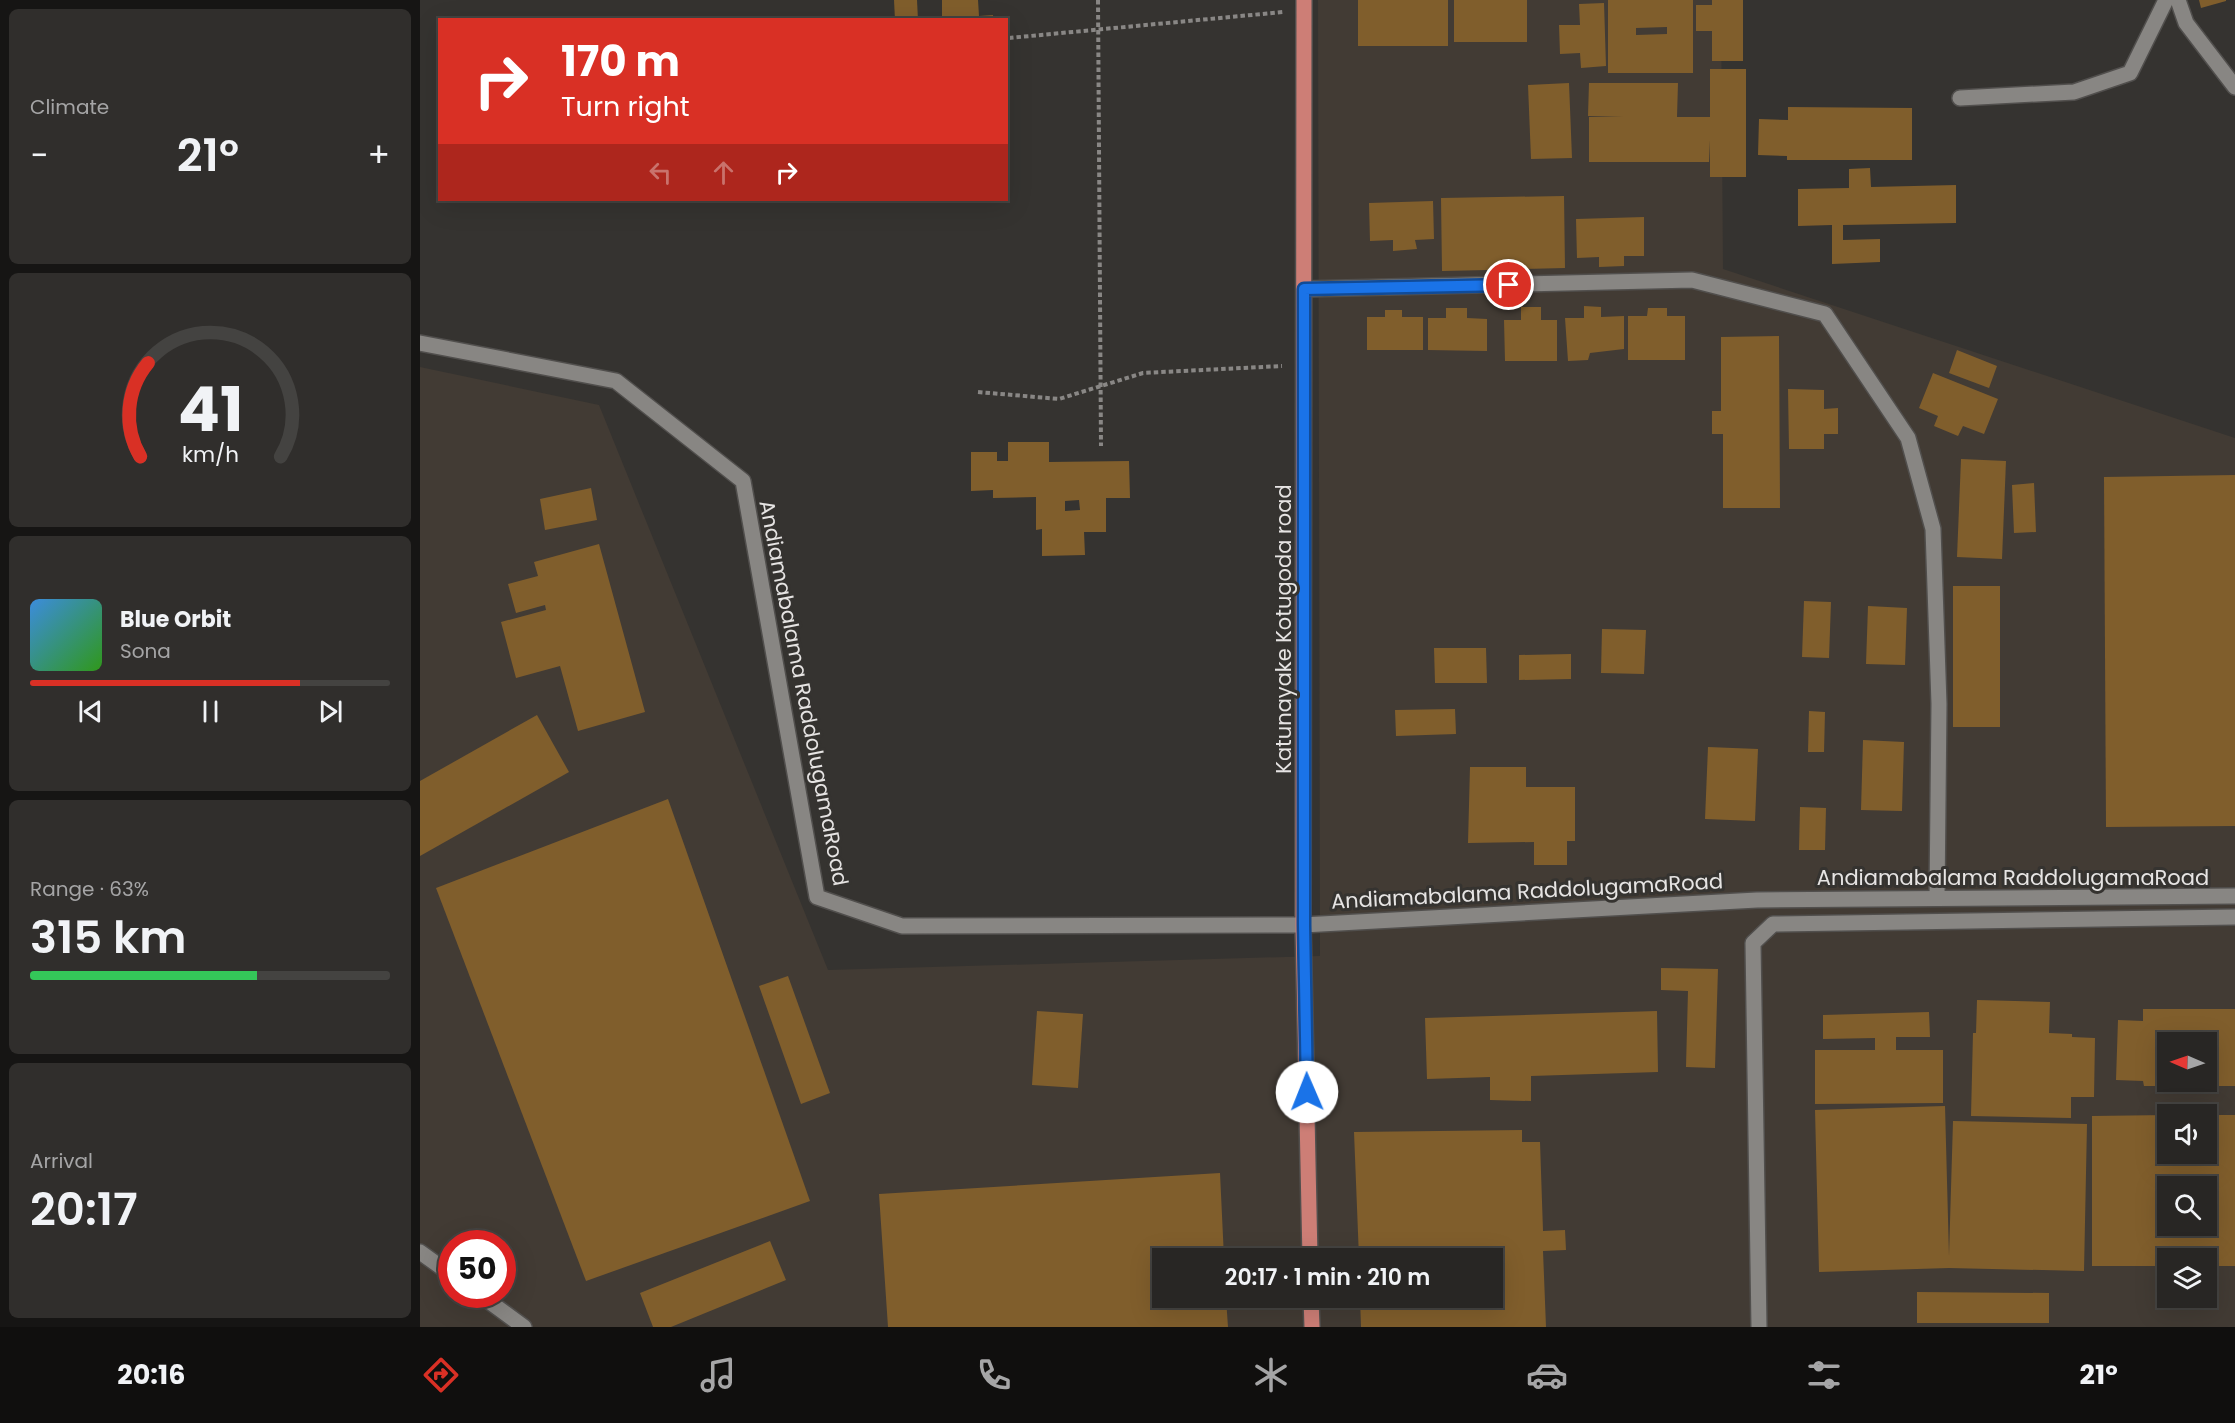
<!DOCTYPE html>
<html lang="en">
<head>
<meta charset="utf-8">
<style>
  :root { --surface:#282624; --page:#302e2c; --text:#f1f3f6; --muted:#a5a5a6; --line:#444341; --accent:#d93025 }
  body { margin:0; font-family:Poppins,sans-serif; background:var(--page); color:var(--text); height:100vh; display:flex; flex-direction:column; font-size:22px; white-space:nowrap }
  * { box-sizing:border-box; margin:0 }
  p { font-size:20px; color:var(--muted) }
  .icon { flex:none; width:33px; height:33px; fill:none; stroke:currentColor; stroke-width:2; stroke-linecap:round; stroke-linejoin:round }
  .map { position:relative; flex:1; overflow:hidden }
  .side { display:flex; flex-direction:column; gap:9px; padding:9px; background:#161514; width:420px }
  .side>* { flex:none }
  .hud { position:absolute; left:18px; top:18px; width:570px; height:183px; border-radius:0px; box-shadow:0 6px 24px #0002,0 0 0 2px var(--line); background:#d93025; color:#fff; overflow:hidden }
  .needle { width:39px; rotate:272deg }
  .buttons { position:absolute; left:1737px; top:1032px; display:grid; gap:12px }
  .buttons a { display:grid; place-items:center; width:60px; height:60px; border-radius:0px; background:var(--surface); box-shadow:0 6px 24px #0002,0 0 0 2px var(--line); font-size:30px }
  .speed { position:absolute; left:18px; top:1230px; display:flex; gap:12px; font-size:30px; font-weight:700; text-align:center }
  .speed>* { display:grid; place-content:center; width:78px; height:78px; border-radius:50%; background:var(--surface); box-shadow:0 6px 24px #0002,0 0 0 2px var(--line); line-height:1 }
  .speed .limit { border:9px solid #d22; background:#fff; color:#111 }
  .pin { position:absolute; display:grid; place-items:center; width:51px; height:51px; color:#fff; margin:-26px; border:3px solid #fff; border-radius:50%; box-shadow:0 2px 6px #0007 }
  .me { position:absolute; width:66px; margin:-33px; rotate:359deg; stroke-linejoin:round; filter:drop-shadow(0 0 4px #0008) }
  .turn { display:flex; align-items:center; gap:21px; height:126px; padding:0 24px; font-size:27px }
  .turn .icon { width:78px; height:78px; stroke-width:2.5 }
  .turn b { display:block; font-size:42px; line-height:51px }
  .lanes { display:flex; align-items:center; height:57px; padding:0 24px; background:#0003; justify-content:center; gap:30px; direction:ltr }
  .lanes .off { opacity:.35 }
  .big { font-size:45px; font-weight:600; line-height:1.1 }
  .side .tile { flex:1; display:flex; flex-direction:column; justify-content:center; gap:9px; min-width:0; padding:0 21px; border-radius:9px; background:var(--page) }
  .side .dial { align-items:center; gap:0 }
  .dial svg { height:156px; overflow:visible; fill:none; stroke:var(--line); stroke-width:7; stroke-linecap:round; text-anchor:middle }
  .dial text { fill:var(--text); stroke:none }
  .song { display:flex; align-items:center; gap:18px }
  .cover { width:72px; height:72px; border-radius:9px; background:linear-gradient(135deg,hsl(210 70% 55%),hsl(110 70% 35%)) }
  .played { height:6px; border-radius:3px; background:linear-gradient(90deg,var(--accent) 75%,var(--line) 75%) }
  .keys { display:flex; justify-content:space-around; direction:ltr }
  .heat { display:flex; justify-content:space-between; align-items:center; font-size:33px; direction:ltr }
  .charge { height:9px; border-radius:4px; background:linear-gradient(90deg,#34c759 63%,var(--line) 0) }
  .trip { position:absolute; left:732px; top:1248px; width:351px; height:60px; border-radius:0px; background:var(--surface); box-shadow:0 6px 24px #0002,0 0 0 2px var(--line); font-weight:600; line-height:60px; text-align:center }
  .dock { display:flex; height:96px; justify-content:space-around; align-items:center; background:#100f0e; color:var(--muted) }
  .dock .icon { width:42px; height:42px }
  .dock .active { color:var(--accent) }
  .dock b { font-size:27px; color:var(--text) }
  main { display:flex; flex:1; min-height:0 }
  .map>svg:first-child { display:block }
</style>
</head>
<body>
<main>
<section class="side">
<div class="tile"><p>Climate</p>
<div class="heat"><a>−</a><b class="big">21°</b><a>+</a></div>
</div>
<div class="tile dial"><svg viewBox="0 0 100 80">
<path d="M14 69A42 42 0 1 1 86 69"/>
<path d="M14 69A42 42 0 0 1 18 21" stroke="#d93025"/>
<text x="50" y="56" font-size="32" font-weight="700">41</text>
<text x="50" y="72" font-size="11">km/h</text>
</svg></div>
<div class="tile">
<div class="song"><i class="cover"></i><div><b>Blue Orbit</b><p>Sona</p></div></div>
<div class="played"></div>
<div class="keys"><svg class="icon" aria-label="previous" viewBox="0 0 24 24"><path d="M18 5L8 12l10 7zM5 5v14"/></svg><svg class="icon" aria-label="pause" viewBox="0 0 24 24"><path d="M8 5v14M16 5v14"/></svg><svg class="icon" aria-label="next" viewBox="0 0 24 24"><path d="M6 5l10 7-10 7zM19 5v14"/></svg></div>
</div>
<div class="tile"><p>Range · 63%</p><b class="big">315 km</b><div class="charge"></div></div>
<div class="tile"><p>Arrival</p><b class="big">20:17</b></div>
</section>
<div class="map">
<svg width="1815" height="1327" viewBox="0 0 1815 1327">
  <rect width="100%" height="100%" fill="#353330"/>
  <path fill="#423b34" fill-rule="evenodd" d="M898,0H1301L1303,269L1815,438V1327H0V367L179,405L408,970L900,956ZM1748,1042H1786V1082H1748ZM1748,1114H1786V1154H1748ZM1748,1186H1786V1226H1748ZM32,1244H82V1294H32ZM742,1258H1072V1298H742ZM1748,1258H1786V1298H1748Z"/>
  <g fill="#805e2c" fill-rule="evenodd">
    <polygon points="474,0 497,0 498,20 475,20"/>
    <polygon points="522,0 558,0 559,16 573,15 573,20 522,20"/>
    <rect x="938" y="0" width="90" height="46"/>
    <rect x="1034" y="0" width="73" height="42"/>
    <path d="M1188,0H1273V73H1188ZM1247,27V34L1216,35V28Z"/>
    <polygon points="1292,0 1323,0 1323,61 1292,61 1292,31 1276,31 1276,5 1292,5"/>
    <polygon points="1779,0 1806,0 1806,1 1781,8"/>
    <polygon points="1184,3 1186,66 1161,68 1160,53 1140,54 1139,25 1160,25 1159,4"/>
    <polygon points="1290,69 1326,69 1326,177 1290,177 1290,140 1289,162 1169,162 1169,117 1203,117 1168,116 1169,83 1258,83 1257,117 1290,117"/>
    <polygon points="1149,83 1152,158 1111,159 1108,85"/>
    <polygon points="1368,107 1492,108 1492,160 1367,160 1367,156 1338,155 1339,119 1368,120"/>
    <polygon points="1450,168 1451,187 1536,185 1536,223 1423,225 1423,240 1460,239 1460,262 1412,264 1412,225 1378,226 1378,189 1429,188 1429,169"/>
    <polygon points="1144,196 1145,268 1101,269 1101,277 1069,278 1068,270 1022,271 1021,198"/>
    <polygon points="1013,201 1014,239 995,240 997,249 973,251 973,240 950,241 949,203"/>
    <polygon points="1224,217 1224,256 1204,256 1204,266 1179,267 1179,257 1157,258 1156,219"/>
    <polygon points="1164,306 1181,307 1181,317 1204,316 1204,349 1170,353 1168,360 1148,361 1145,318 1164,318"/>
    <polygon points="1101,307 1121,307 1121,320 1137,320 1137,361 1085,361 1084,320 1101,320"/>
    <polygon points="1026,308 1047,308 1047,318 1067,319 1067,351 1008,350 1008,318 1026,318"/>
    <polygon points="1228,308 1247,308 1247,316 1265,316 1265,360 1208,360 1208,316 1227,316"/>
    <polygon points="965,310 982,310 982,317 1003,317 1003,350 947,350 947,317 965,317"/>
    <polygon points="1359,336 1360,508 1303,508 1303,434 1292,434 1292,411 1301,411 1301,337"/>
    <polygon points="1537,350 1577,366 1569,388 1529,373"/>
    <polygon points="1513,373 1578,399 1564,434 1543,426 1538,436 1514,426 1518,416 1499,408"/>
    <polygon points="1368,389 1404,390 1404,409 1418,408 1418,434 1404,434 1404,449 1369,449"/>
    <path d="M588,442H629V462L709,461L710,498H686V532H664L665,555L622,556V529L616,530V497L573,498V490L551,491V452H577V461H588ZM659,500L660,510L645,511V501Z"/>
    <polygon points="1541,459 1586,461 1582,559 1537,557"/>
    <polygon points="1815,475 1815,826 1686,827 1684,477"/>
    <polygon points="1614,483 1616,532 1594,533 1592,485"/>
    <polygon points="171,488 177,520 125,530 120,499"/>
    <polygon points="179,544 225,712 158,731 140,666 96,678 81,622 126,610 125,605 96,613 88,584 118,576 114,562"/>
    <rect x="1533" y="586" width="47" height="141"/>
    <polygon points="1384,601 1411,602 1409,658 1382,657"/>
    <polygon points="1448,606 1487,608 1485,665 1446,664"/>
    <polygon points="1182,629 1226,630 1224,674 1181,673"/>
    <polygon points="1014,648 1066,648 1067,683 1015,683"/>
    <polygon points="1151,654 1151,679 1099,680 1099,655"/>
    <polygon points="1035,709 1036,734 976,736 975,710"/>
    <polygon points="1389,711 1405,712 1404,752 1388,752"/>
    <polygon points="117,715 149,772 0,856 0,781"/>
    <polygon points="1443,740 1484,742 1482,811 1441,810"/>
    <polygon points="1288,747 1338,749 1335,821 1285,819"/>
    <polygon points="1050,767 1106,767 1106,787 1155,787 1155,841 1147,841 1147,865 1114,865 1114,842 1048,843"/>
    <polygon points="248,799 390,1201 166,1281 16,888"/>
    <polygon points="1380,807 1406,808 1405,850 1379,850"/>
    <polygon points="1241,968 1298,969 1295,1068 1266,1067 1268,991 1241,990"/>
    <polygon points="368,976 410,1093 381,1104 339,986"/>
    <polygon points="1557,1000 1630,1002 1629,1033 1652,1034 1652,1037 1675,1038 1674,1097 1651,1097 1651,1118 1551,1116 1553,1033 1556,1033"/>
    <path d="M1723,1009H1815V1086H1724L1723,1081L1696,1080L1698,1020L1723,1021ZM1748,1042H1786V1082H1748Z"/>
    <polygon points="617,1011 663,1014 658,1088 612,1085"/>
    <polygon points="1237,1011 1238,1072 1111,1076 1111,1101 1070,1100 1070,1077 1007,1079 1005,1018"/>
    <polygon points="1509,1012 1510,1037 1476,1037 1476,1050 1523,1050 1523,1103 1395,1104 1395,1050 1455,1050 1455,1038 1403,1039 1403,1015"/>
    <polygon points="1525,1106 1529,1256 1533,1121 1667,1124 1664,1271 1529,1268 1399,1272 1395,1110"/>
    <path d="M1748,1115V1154H1786V1115H1815V1266H1786V1258H1748V1266H1672V1116ZM1748,1186H1786V1226H1748Z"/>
    <polygon points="1102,1130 1102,1142 1120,1142 1123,1231 1145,1230 1146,1250 1123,1251 1126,1327 941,1327 940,1298 1072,1298 1072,1258 939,1258 934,1132"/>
    <polygon points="800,1173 804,1258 742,1258 742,1298 806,1298 808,1327 468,1327 459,1194"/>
    <polygon points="350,1241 366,1280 251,1327 233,1327 220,1293"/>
    <polygon points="1497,1292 1629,1293 1629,1323 1497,1323"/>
  </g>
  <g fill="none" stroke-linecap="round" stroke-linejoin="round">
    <defs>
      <g id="minor">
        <polyline points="1758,0 1766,23 1815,87"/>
        <polyline points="1540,98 1654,92 1710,73 1746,0"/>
        <polyline points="884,289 1272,280 1405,314 1488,438 1513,529 1519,704 1517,898"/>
        <polyline points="0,343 196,381 323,481 397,897 482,926 883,925 1337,900 1815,896"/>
        <polyline points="0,1252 32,1275"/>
        <polyline points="59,1294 104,1327"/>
        <polyline points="1339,1327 1333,943 1353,924 1815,917"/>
      </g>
      <g id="major">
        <polyline points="884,0 883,925 890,1258"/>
        <polyline points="891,1298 892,1327"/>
      </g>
    </defs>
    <use href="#minor" stroke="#514f4d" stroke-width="18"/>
    <use href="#major" stroke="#514f4d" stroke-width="18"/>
    <g stroke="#898785" stroke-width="4" stroke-dasharray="4.5 3" stroke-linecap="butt">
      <polyline points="678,0 681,446"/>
      <polyline points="589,38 863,12"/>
      <polyline points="558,392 639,399 723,373 862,366"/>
    </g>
    <use href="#minor" stroke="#888683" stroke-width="15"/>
    <use href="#major" stroke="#cd7e76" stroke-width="15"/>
  </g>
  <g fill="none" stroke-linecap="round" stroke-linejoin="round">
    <defs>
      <polyline id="route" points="887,1092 884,925 884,289 1089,285"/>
    </defs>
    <use href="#route" stroke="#114b97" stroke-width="15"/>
    <use href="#route" stroke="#1a73e8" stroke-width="10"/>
  </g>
  <g text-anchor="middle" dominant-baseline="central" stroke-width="6" stroke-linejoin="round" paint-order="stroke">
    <g font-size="21" fill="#e6e4e3" stroke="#353330">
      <text transform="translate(863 629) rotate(-90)">Katunayake Kotugoda road</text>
      <text transform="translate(384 693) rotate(79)">Andiamabalama RaddolugamaRoad</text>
      <text x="1593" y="877">Andiamabalama RaddolugamaRoad</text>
      <text transform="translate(1107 891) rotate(-3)">Andiamabalama RaddolugamaRoad</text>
    </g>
  </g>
</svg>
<div class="buttons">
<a><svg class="needle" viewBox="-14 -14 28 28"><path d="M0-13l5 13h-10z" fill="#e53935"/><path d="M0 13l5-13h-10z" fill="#a5a5a6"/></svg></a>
<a><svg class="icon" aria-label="sound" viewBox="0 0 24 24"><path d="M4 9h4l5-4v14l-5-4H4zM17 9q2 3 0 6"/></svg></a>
<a><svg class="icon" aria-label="search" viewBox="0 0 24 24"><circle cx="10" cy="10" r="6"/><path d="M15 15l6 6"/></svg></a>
<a><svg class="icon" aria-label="layers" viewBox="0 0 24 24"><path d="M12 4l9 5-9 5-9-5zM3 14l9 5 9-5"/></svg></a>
</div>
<div class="speed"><div class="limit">50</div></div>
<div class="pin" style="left:1089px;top:285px;background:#d93025"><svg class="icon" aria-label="arrive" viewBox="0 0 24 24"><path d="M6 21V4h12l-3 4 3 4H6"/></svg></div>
<svg class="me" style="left:887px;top:1092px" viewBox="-20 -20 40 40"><circle r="19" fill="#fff"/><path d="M0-13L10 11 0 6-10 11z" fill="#1a73e8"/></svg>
<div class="trip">20:17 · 1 min · 210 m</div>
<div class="hud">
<div class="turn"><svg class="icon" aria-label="right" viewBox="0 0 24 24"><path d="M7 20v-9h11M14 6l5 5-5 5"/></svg><div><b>170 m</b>Turn right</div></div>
<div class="lanes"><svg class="icon off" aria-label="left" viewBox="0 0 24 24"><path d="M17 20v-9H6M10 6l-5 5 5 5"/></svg><svg class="icon off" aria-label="ahead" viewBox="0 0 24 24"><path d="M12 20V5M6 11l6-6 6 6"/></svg><svg class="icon" aria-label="right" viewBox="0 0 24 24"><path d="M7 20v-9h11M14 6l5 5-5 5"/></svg></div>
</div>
</div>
</main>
<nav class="dock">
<b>20:16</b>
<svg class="icon active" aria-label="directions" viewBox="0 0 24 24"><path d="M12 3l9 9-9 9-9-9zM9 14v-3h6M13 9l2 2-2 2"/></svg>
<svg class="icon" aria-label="music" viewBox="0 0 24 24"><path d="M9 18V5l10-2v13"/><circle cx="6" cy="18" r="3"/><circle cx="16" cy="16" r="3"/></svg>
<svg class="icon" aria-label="phone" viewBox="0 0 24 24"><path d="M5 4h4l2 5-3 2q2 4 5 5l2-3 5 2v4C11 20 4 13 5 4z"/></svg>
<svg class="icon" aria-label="climate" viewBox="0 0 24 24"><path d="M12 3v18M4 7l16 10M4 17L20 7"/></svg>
<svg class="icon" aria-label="car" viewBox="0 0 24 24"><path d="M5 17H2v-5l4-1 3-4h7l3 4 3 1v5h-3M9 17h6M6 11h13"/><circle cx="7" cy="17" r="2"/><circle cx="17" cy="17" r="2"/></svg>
<svg class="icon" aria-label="filters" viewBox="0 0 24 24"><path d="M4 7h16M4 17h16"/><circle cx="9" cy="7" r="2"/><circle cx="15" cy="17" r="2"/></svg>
<b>21°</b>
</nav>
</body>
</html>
